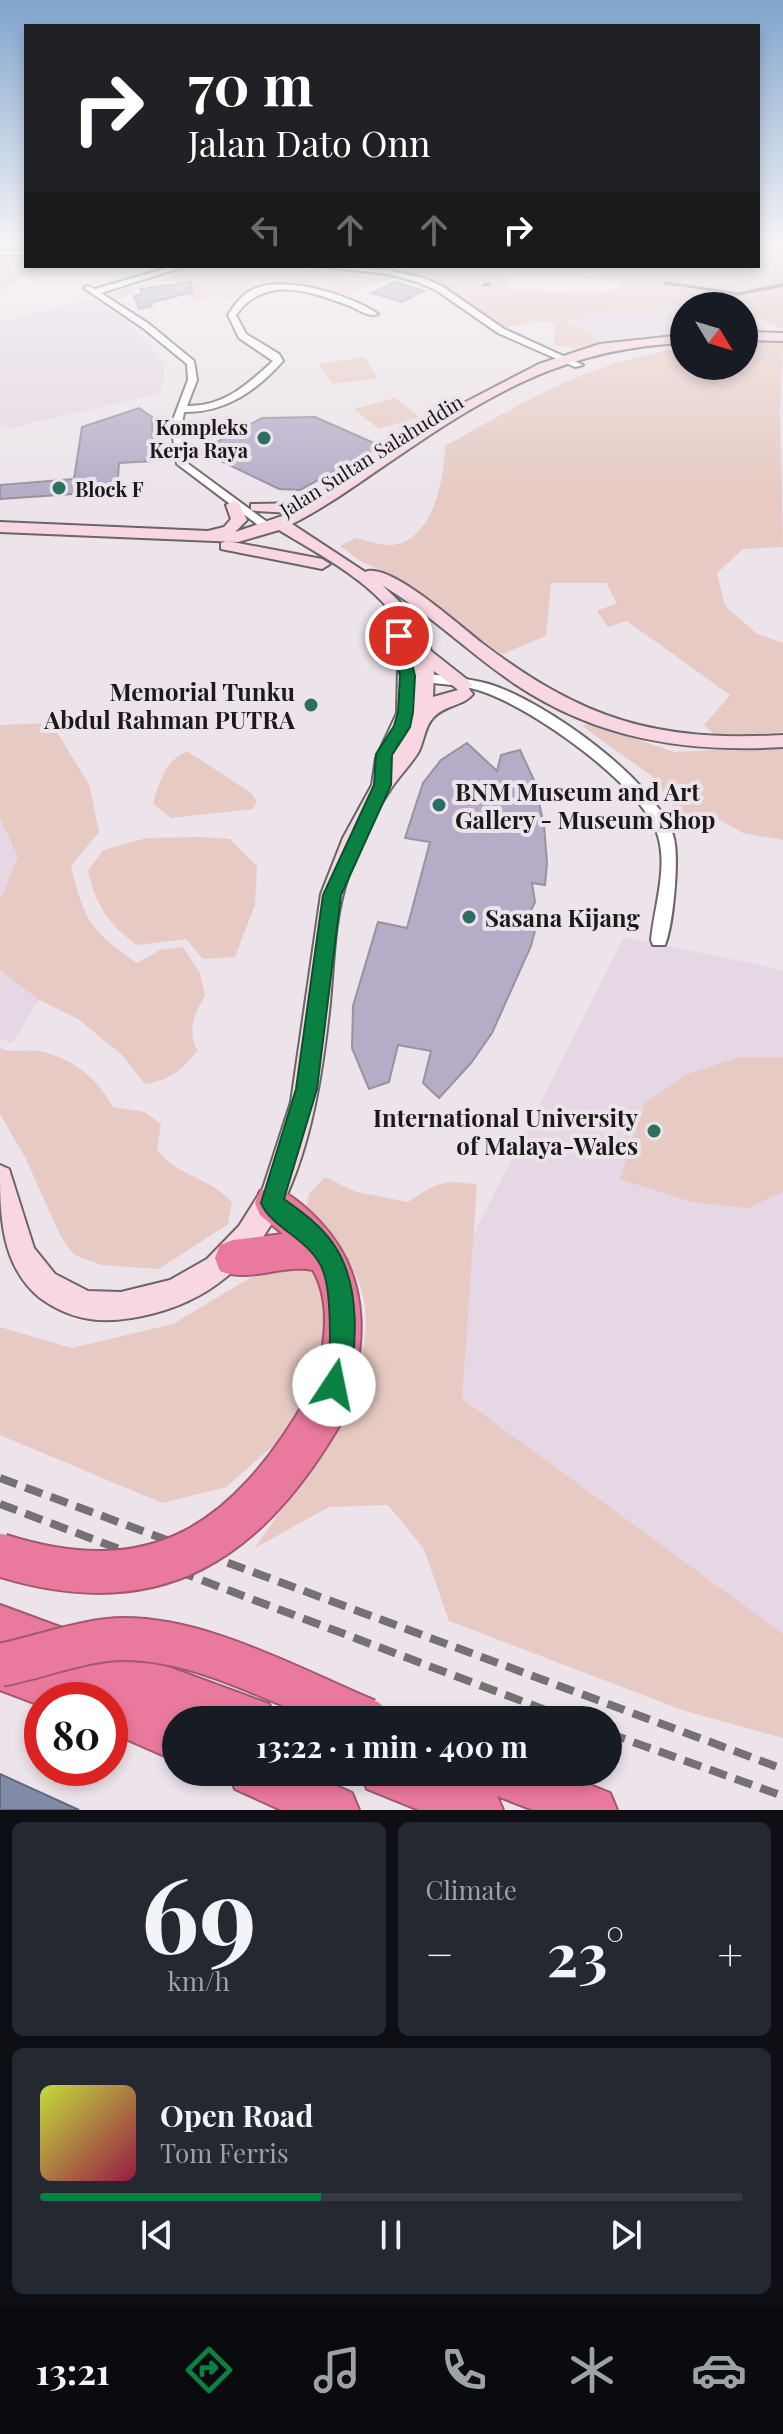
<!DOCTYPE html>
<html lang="en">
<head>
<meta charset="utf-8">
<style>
  :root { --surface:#171b24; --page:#242831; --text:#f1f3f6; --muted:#9ea1a6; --line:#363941; --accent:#0b8043 }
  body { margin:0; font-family:"Playfair Display",serif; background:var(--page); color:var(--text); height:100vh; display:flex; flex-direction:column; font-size:30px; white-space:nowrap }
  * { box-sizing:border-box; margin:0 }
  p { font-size:26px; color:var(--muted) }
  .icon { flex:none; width:44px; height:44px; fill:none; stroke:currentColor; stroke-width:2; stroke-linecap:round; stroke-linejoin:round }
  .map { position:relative; height:1810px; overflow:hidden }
  .sheet { display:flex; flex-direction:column; gap:12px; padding:12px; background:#0d0f14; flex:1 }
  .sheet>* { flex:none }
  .hud { position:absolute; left:24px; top:24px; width:736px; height:244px; border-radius:0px; box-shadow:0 4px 12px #0003; background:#202124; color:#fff; overflow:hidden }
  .needle { width:52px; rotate:128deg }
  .buttons { position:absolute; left:670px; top:292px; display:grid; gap:16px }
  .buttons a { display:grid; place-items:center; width:88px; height:88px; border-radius:50%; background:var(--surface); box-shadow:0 4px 12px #0003; font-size:40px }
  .speed { position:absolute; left:24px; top:1682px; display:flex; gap:16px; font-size:40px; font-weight:700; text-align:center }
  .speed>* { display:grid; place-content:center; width:104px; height:104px; border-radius:50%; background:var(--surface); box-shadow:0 4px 12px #0003; line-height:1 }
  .speed .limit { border:12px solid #d22; background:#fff; color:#111 }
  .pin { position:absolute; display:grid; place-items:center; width:68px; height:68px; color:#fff; margin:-34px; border:4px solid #fff; border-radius:50%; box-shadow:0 2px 8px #0007 }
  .me { position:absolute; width:88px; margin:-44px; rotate:11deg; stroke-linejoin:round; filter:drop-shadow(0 0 6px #0008) }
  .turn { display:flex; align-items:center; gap:28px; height:168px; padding:0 32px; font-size:36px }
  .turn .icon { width:104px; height:104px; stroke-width:2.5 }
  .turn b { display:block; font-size:56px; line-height:68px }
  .lanes { display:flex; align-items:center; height:76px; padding:0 32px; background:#0003; justify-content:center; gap:40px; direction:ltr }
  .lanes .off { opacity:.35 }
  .big { font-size:60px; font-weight:700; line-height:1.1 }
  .sheet .tile { flex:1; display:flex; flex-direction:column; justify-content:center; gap:12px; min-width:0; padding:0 28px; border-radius:12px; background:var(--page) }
  .sheet .dial { align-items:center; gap:0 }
  .dial b { font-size:104px; line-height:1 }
  .song { display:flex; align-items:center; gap:24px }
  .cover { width:96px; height:96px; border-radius:12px; background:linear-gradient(135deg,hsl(70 70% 55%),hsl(340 70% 35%)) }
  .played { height:8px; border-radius:4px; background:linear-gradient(90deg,var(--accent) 40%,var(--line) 40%) }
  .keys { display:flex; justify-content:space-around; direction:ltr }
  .heat { display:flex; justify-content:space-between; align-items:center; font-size:44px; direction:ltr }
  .sheet .tiles { flex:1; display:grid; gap:12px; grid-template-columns:1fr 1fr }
  .tile:last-child { grid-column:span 2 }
  .trip { position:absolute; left:162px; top:1706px; width:460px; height:80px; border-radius:40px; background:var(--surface); box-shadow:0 4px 12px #0003; font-weight:700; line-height:80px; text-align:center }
  .tabs { display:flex; height:128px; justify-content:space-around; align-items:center; background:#090b0e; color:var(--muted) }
  .tabs .icon { width:56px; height:56px }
  .tabs .selected { color:var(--accent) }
  .tabs b { font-size:36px; color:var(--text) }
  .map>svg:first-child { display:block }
</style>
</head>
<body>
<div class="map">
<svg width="783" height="1810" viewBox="0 0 783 1810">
  <rect width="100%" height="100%" fill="#ece4ea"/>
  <g fill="#e5d7e3">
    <polygon points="92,299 120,316 166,363 161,393 12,428 0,424 0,322"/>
    <polygon points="654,304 697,306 684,306 684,333 605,344 565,320 597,311 612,312"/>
    <polygon points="0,818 18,857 0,900"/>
    <polygon points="624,937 783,970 783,1635 443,1438 444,1293"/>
    <polygon points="0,970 39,1000 12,1043 0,1039"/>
  </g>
  <g fill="#e6cac3" fill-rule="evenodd">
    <path d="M783,249V329L744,313V306C683,306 625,304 566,320L605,344L578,349L554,345L555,323L532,321L503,329C462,296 427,274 374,266H758V255ZM548,275L612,281L619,283V288L602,294L510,290L511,275Z"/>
    <polygon points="0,257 26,257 26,266 41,266 0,292"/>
    <path d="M188,266H273L397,277L345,295L290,285H260L231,298L212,296L197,301L182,291L189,284C166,277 141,282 125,299H113L109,293L162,279Z"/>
    <path d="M744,340L783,342L780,412L783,547L743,549L717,573L725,606L757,634L783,643V732L716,736L704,725L730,695L627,621L608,627L597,611L617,603L606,583H551L546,636L502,654L385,572L362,562L340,546L355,538C365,540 376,544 386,545C431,548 445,479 445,446C522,403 595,359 684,348V366H744Z"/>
    <polygon points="364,357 378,378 332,384 319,364"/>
    <polygon points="395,398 420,417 379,429 354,409"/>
    <path d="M51,723L89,784L99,832L71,866C85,922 89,929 137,963L160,950L183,947L200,973L205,996C193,1015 188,1029 197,1051C182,1070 170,1080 145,1084L122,1055L78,1019L39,1000L0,970V900L18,857L0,818V725Z"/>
    <polygon points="590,723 674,752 783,747 783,840 743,833 720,820 682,819 653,777 582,726"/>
    <path d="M187,751L251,793L257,802L253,809L171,818L153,804C159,782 165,761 187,751Z"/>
    <path d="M201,837L230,839L257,866L255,905L235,957L203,959L186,939L137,945C109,925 95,904 88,871L103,850L147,838Z"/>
    <path d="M0,1048C13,1054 24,1049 38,1051C72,1057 97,1078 113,1107L144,1112L161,1124L157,1150C178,1177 206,1175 232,1202L228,1224L159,1269L102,1265L74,1255L60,1235L25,1157L0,1114Z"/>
    <polygon points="740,1057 783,1057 783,1192 748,1208 692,1202 620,1179 644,1104 688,1074"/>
    <path d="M325,1177L356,1192L408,1202C435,1184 443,1178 477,1185L462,1399L783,1634V1738L685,1711L449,1621L424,1549L388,1505L329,1507L255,1548C300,1482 382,1380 363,1296C356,1262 326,1235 306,1209L309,1194Z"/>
    <polygon points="311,1268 330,1309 316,1389 282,1438 226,1487 162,1503 0,1435 0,1327 72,1348 173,1324 258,1273"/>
  </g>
  <polygon fill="#818ba5" stroke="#62697c" stroke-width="2" points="0,1774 79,1810 0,1810"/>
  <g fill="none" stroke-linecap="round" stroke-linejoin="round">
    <g stroke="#62697c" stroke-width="3">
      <polyline points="665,283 679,285"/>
      <polyline points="484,285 489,284"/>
      <polyline points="682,285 738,294 783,285"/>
    </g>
  </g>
  <g fill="#b5acc8" stroke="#96949c" stroke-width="2">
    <polygon points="191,282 192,292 150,303 152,306 139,309 134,296 142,294 140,289"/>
    <polygon points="395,282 424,291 402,302 372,293"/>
    <polygon points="139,408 152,417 153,461 119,463 117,491 0,499 0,485 74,479 82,427"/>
    <polygon points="315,417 381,446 300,490 279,489 200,451 262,418"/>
    <polygon points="467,743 497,771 501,755 520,750 534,780 544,825 547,863 545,885 532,883 535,902 526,921 537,923 531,946 492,1033 471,1063 439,1098 423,1083 431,1051 398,1045 389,1082 369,1089 352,1048 353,1006 378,922 407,928 430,842 405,838 423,783 441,760"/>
  </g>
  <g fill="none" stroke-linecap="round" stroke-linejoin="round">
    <defs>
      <g id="street">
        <rect x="0" y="251" width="26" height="4"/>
        <path d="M174,266H186L101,293L149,324L194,361L197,380L187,406C224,407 248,384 273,361L239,338L228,315C235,304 241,295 254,289C285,275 351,295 378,314C369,318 359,310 350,306C310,291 265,274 236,315L246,334L279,354L283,361C256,391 225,413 184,412L181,430L187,463L274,527V531H266L177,464L171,425L188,380L187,364L143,328L84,288L88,286L95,289Z"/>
        <polygon points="317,266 388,270 423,278 442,286 504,329 583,365 575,367 498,333 436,290 417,282 388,274"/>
        <path d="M413,672C439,676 466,677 492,685C547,703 654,779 673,835C680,855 673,926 665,945H653L651,940C654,908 668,868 658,836C643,785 531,707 481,691C458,683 432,685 408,679V673Z"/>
      </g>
      <g id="secondary">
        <polygon points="744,332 783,333 783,341 744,340"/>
        <path d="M684,335V343C569,348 493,391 400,455C364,479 330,505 292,524L365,572C389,561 461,627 482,643C583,720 656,742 783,735V747C686,753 597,739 515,684C469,653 430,614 382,585L407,609L423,631L431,651L469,681L472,685L469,689L473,694C464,706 444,705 433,718C425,726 424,741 419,751C411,765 399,776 390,790C372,816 359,847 348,877C334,918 334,960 330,1003C317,1124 292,1277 155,1313C113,1324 77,1325 40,1298C0,1265 0,1214 0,1165L9,1169L34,1248L55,1274L88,1291L121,1292L170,1280L207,1259L239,1226L263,1188L291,1102L321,894L343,838L372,785L376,758L397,713L398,669L390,641L377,618L379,614H391L408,641L415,668C409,599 331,562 279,530L238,542L0,532V522L208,531L224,527L231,519L226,505L233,501L238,502L247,520L235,532L291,513L256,511L251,510V504L309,503L458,406L539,364L600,344ZM434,671L457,689L458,690L433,697Z"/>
        <polygon points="227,541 322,559 330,564 322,569 221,549 221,543"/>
      </g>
      <g id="highway">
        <path d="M272,1186C291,1194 307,1208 321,1223C373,1279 368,1354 340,1421L326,1427L312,1421C305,1403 312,1392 317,1374C326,1340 331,1301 313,1270C282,1264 249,1283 220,1271L215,1258L220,1245L233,1240L283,1234L260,1215L255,1203L260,1191Z"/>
        <polygon points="0,1605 269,1704 276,1720 191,1720 179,1715 189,1720 176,1720 176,1761 110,1732 110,1700 42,1700 42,1706 0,1690"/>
        <polygon points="228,1772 306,1772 352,1793 359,1810 281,1810 235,1789"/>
        <polygon points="360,1772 444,1772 479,1786 473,1772 558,1772 610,1793 617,1810 533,1810 497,1796 503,1810 419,1810 367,1789"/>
      </g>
    </defs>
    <use href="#street" stroke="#6b6469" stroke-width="4"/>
    <use href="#secondary" stroke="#6b6469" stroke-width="4"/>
    <use href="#highway" stroke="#a25870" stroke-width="4"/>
    <use href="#street" fill="#fff" fill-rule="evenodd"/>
    <use href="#secondary" fill="#f9d7e2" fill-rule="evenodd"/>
    <use href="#highway" fill="#ea7a9d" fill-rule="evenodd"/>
    <g stroke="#747073" stroke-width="8" stroke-dasharray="18 9" stroke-linecap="butt">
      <polyline points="0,1478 783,1769"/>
      <polyline points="0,1504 572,1720"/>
      <polyline points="608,1733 783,1796"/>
    </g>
    <defs>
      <g id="highway-bridge">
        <path d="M0,1555C157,1605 248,1542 326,1407"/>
        <path d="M0,1665C36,1658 71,1644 107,1640C190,1631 292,1689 367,1720"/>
      </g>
    </defs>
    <use href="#highway-bridge" stroke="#a25870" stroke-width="46" stroke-linecap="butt"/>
    <use href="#highway-bridge" stroke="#ea7a9d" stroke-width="42"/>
  </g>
  <linearGradient id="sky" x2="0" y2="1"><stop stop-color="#7fa4cd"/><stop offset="0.49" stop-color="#f6f3f6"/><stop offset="1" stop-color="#f6f3f6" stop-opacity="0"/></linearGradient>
  <rect width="783" height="494" fill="url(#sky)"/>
  <path fill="#0b8043" stroke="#07532c" stroke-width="2" d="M399,632L406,636L415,676L413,712L410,727L392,755L391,785L341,895L317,1089L284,1199C303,1213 321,1225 334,1245C360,1283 360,1352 343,1394L334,1398L325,1394C318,1376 330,1358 330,1339C330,1320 330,1295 325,1277C316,1240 273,1231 261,1203L296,1089L323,895L374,785L376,754L394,726L398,712L400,676L391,636Z"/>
  <g fill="#2c6f60" stroke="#ece4ea" stroke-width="3">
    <circle cx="264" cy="438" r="8"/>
    <circle cx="59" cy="488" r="8"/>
    <circle cx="311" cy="705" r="8"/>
    <circle cx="439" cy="805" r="8"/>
    <circle cx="469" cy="917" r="8"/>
    <circle cx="654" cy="1131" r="8"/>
  </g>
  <g text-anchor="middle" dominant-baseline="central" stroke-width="8" stroke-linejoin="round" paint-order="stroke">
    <g font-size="20" font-weight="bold" fill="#1b191b" stroke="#ece4ea" text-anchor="end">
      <text x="248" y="426">Kompleks<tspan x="248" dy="23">Kerja Raya</tspan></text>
      <text x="75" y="488" text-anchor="start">Block F</text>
    </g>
    <g font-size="20" fill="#1b191b" stroke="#ece4ea">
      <text transform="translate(371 455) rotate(-32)">Jalan Sultan Salahuddin</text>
    </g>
    <g font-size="24" font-weight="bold" fill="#1b191b" stroke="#ece4ea" text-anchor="end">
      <text x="295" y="691">Memorial Tunku<tspan x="295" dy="28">Abdul Rahman PUTRA</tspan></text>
      <text x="455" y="791" text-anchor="start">BNM Museum and Art<tspan x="455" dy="28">Gallery - Museum Shop</tspan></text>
      <text x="485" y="917" text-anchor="start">Sasana Kijang</text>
      <text x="638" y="1117">International University<tspan x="638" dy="28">of Malaya-Wales</tspan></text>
    </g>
  </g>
</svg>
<div class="buttons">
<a><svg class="needle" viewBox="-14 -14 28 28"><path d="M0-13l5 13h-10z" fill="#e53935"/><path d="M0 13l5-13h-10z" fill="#9ea1a6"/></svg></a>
</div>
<div class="speed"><div class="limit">80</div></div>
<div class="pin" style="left:399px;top:636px;background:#d93025"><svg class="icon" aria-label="arrive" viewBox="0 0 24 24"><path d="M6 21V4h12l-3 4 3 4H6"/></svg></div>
<svg class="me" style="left:334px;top:1385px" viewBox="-20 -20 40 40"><circle r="19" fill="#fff"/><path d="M0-13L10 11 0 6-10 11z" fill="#0b8043"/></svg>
<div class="trip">13:22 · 1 min · 400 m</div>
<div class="hud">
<div class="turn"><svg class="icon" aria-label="right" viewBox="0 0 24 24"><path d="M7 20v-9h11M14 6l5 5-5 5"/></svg><div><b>70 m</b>Jalan Dato Onn</div></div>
<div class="lanes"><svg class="icon off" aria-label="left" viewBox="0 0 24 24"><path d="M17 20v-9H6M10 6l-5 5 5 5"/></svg><svg class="icon off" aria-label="ahead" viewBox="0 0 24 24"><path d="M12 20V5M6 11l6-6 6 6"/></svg><svg class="icon off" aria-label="ahead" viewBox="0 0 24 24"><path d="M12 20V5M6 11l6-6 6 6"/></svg><svg class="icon" aria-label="right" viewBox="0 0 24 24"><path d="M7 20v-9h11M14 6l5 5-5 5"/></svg></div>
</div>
</div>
<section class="sheet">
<div class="tiles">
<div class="tile dial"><b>69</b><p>km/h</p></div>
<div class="tile"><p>Climate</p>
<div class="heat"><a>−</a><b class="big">23°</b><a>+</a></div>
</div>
<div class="tile">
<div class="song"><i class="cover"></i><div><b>Open Road</b><p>Tom Ferris</p></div></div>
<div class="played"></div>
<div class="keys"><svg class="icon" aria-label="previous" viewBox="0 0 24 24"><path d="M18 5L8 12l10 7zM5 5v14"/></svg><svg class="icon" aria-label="pause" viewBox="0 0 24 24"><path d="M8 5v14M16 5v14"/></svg><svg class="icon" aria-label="next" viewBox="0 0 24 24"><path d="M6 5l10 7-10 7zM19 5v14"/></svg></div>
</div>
</div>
</section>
<nav class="tabs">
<b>13:21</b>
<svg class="icon selected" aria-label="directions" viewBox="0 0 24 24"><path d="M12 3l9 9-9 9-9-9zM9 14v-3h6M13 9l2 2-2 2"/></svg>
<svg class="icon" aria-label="music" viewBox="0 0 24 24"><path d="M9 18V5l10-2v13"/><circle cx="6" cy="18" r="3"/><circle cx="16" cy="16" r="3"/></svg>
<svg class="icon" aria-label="phone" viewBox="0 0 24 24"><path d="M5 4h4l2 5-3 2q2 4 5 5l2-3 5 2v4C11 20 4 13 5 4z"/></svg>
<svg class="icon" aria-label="climate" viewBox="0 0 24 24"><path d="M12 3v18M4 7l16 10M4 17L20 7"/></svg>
<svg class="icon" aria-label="car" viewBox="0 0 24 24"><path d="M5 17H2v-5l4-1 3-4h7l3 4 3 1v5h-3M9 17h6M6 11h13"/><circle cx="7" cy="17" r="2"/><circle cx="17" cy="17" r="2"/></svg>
</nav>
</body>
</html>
